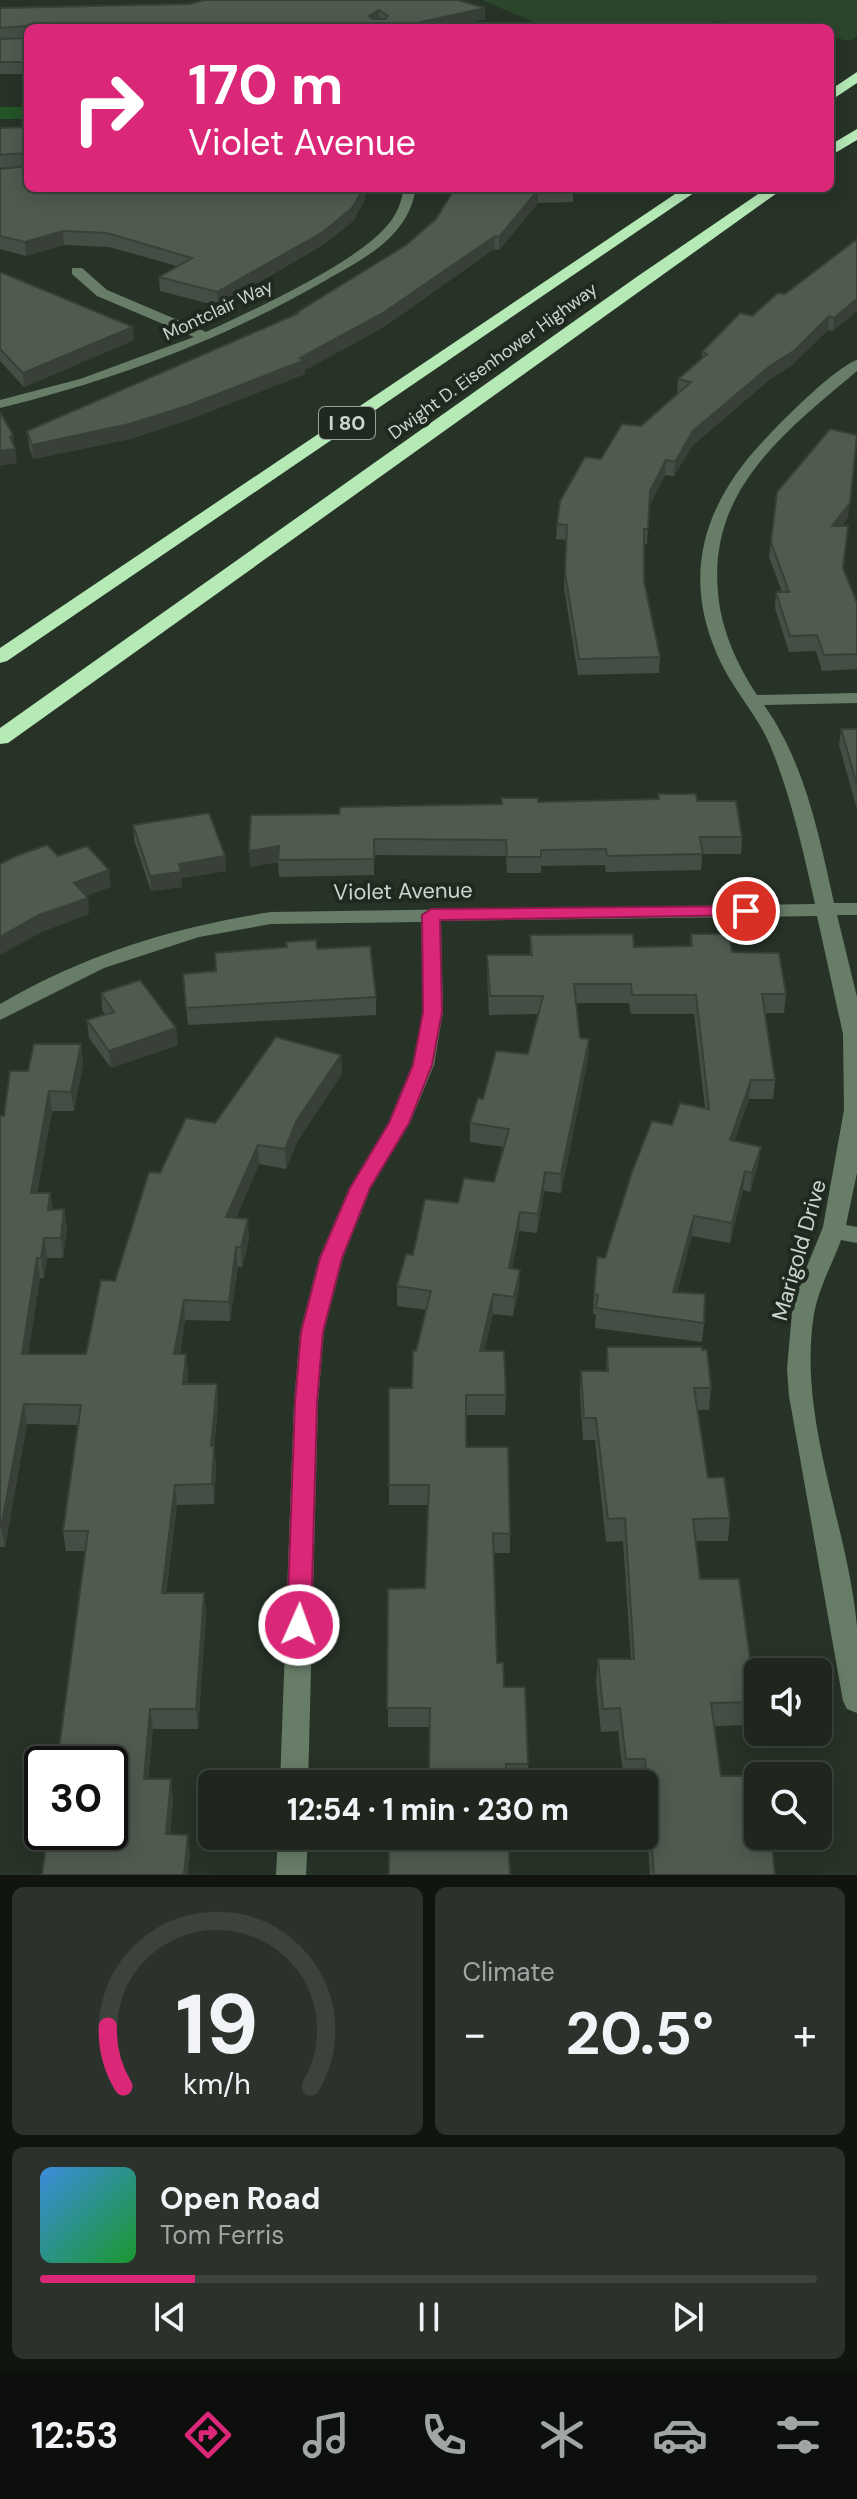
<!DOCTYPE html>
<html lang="en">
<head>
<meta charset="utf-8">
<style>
  :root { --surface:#1e261e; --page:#2b322b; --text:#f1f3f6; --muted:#a1a5a4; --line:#3c433c; --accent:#db2777 }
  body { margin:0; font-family:"DM Sans",sans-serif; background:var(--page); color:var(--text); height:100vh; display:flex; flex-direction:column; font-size:30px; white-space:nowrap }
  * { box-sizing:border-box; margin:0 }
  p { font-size:26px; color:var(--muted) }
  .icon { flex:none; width:44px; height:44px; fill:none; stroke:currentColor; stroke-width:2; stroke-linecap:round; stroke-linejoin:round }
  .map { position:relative; height:1875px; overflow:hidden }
  .sheet { display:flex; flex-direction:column; gap:12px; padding:12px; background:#101510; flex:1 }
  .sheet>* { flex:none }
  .hud { position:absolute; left:24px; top:24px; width:810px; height:168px; border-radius:12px; box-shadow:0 4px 20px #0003,0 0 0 2px var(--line); background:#db2777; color:#fff; overflow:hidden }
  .buttons { position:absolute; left:744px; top:1658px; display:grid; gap:16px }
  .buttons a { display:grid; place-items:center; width:88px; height:88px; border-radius:12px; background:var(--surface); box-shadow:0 4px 20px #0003,0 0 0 2px var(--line); font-size:40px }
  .speed { position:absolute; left:24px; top:1746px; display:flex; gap:16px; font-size:40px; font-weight:700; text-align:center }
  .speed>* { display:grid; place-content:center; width:104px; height:104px; border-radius:50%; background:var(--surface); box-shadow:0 4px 20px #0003,0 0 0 2px var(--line); line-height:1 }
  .speed .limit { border:4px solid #111; border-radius:12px; background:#fff; color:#111 }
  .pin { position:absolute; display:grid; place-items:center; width:68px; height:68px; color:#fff; margin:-34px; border:4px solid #fff; border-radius:50%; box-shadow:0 2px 8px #0007 }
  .me { position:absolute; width:88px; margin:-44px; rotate:2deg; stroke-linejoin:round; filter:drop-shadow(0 0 6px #0008) }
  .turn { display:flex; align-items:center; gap:28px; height:168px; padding:0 32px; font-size:36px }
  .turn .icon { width:104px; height:104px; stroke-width:2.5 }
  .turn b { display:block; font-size:56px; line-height:68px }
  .big { font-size:60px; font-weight:700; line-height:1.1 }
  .sheet .tile { flex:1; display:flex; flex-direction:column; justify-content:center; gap:12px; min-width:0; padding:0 28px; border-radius:12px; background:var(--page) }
  .sheet .dial { align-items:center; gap:0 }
  .dial svg { height:208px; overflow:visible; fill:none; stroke:var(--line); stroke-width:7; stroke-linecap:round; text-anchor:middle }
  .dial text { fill:var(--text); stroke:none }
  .song { display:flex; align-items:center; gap:24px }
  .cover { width:96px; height:96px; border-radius:12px; background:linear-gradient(135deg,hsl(210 70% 55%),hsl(130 70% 35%)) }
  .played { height:8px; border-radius:4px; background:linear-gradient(90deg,var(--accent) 20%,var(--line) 20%) }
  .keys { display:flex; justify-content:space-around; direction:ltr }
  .heat { display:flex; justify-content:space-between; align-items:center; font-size:44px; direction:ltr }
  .sheet .tiles { flex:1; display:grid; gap:12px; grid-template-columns:1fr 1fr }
  .tile:last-child { grid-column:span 2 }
  .trip { position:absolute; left:198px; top:1770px; width:460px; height:80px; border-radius:12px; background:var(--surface); box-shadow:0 4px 20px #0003,0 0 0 2px var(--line); font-weight:700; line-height:80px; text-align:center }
  .dock { display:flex; height:128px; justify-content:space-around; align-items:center; background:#0c0f0c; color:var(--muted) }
  .dock .icon { width:56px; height:56px }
  .dock .on { color:var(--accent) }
  .dock b { font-size:36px; color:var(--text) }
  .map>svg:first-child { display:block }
</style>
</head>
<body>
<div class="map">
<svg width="857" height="1875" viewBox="0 0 857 1875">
  <rect width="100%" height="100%" fill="#283328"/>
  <polygon fill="#2c462c" points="482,0 857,0 857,36 850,41 830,37 830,28 782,28 714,21 688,28 548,28"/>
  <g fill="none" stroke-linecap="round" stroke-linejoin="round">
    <rect fill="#255428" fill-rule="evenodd" x="0" y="107" width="28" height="12"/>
    <g fill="#687d68" fill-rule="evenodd">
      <path d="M404,188H416C413,205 407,218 396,231C376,254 347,268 321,283C219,341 114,380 0,408V400L80,379L194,337L97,296L72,274V268H82L107,290L206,332C255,309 351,266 386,227C397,215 401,203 404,188Z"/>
      <path d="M857,360V371C785,432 708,489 718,593C721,629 737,665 757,695L857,693V703L764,705C805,763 819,835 834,903H857V915H837L857,997V1173L846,1225L857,1227V1243L841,1240C832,1265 819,1287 814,1314C797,1419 848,1524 857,1627C857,1655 857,1685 857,1713L847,1709L843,1701L789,1396L787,1369L793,1301L823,1227L844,1110L843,1034L817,916L441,921L443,1012L434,1065L410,1123L371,1188L343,1258L324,1332L318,1402L308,1784H280L294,1402L300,1332L319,1258L349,1188L388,1123L412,1065L423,1012L421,922L271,924L199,937L104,968L0,1020V1004C85,954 175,927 271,912L815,904C803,850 791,796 770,745C758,717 737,694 723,667C678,578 703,502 769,435C786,417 836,367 857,360Z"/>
      <polygon points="278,1836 308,1836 306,1875 276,1875"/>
    </g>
    <g fill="#b5e9b6" fill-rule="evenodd">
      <polygon points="857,72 857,83 830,101 830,90"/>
      <polygon points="857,129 857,140 830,156 830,145"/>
      <polygon points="684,188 701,188 7,661 0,663 0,648"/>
      <polygon points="767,188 784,188 8,743 0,744 0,728 638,276"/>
    </g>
  </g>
  <g fill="#454e45">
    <polygon points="0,8 485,8 485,19 444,28 28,28 28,74 0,74"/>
    <polygon points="28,127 28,166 0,168 0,128"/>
    <polygon points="0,169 28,188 366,188 365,200 353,221 323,245 218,306 160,291 159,277 177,266 109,247 64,245 26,256 0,249"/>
    <polygon points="449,188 573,188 573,202 538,203 499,250 494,249 384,327 305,370 305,374 188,420 130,439 33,459 29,446 27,431 296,315 296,313 406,245 436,219 450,196"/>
    <polygon points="857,239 857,311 833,331 828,330 793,364 769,380 692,446 674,476 665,475 649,506 647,544 644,544 644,581 660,657 659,673 578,675 564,588 566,540 556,539 557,524 601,459 678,393 677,393 678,379 702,358 702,352 752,316 785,294"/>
    <polygon points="0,272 134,340 24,387 0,361"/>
    <polygon points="848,518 842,526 843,568 857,603 857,669 822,671 816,651 789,652 775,608 776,592 782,592 769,557 771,542"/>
    <polygon points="841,729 857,729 857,809 839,745"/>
    <polygon points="658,794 697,801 742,837 741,854 702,854 701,870 606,872 605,865 541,866 541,873 507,873 506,856 374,855 374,875 279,877 278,862 250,867 339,814 538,802 658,799"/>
    <polygon points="133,825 225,856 226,871 182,878 182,887 151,891 134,840"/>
    <polygon points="691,934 732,952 786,994 784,1013 765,1013 775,1080 773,1099 749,1099 734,1141 758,1166 750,1192 743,1190 730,1243 692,1236 677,1292 704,1323 702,1342 595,1328 596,1314 593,1314 594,1294 605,1258 672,1125 705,1108 694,1014 631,1014 629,1003 576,1003 580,1038 589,1039 588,1058 561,1193 544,1191 537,1233 519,1231 512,1269 519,1289 513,1316 493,1314 484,1351 506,1395 505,1415 466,1415 466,1447 510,1534 510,1553 494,1553 497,1663 528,1764 528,1784 429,1784 430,1727 388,1727 388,1589 425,1588 428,1505 389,1505 389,1388 412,1388 416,1351 427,1310 397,1306 397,1286 413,1255 458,1203 494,1182 503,1147 470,1142 470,1123 483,1099 528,1054 538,1014 489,1015 487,974 487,955 530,955 530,935 634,947 690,946"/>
    <polygon points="317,949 376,997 376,1015 188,1025 183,974 216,971"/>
    <polygon points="101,993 178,1045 111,1068 89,1038 87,1020 105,1014 102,1010"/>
    <polygon points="81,1044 83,1064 74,1111 52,1111 37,1193 50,1193 53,1210 64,1209 67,1229 63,1258 47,1258 44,1278 40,1278 28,1354 86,1354 160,1173 215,1123 341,1055 342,1074 298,1140 286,1169 259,1164 236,1218 249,1239 242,1267 238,1267 230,1321 185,1320 180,1354 186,1354 188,1374 187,1384 217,1384 218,1404 214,1448 216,1466 214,1504 177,1505 166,1593 204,1593 206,1614 198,1729 153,1729 148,1779 173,1799 170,1834 190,1855 42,1875 85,1551 66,1551 63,1531 78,1425 27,1424 5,1547 0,1547 0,1116 4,1116 28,1071"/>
    <polygon points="607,1347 702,1350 711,1388 709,1410 697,1410 708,1478 730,1518 728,1541 696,1541 700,1579 756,1702 753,1725 714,1726 721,1776 775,1875 650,1875 644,1784 643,1782 624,1782 618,1731 601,1732 596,1682 598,1659 631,1659 623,1541 606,1542 595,1440 583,1440 580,1394 581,1371 606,1371"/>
  </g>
  <g fill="#384038">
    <polygon points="485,8 485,19 444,28 412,28 412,24"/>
    <polygon points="379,10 379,21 369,27 369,16"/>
    <polygon points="364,188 366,188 365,200 353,221 323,245 218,306 217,292"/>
    <polygon points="538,190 538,203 499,250 499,237"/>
    <polygon points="63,231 64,245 26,256 25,242"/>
    <polygon points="495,236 494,249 384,327 305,370 305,374 188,420 130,439 33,459 32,445 300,358"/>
    <polygon points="857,299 857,311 833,331 834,318"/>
    <polygon points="829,316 828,330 793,364 769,380 692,446 674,476 675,462 693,431"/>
    <polygon points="133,327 134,340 24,387 23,373"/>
    <polygon points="13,435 17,463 0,466 0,451"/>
    <polygon points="666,460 665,475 649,506 650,491"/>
    <polygon points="850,503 848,518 831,541 832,526"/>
    <polygon points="279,846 278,862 250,867 249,851"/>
    <polygon points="225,856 226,871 182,878 182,887 151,891 150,876 179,864"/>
    <polygon points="109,870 111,887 76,900 74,883"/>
    <polygon points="88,898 89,914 42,932 0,955 0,937 39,915"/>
    <polygon points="176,1028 178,1045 111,1068 109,1051"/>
    <polygon points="589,1039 588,1058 561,1193 561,1174"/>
    <polygon points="81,1044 83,1064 74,1111 71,1092"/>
    <polygon points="341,1055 342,1074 298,1140 286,1169 285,1149 297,1120"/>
    <polygon points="751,1080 749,1099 728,1160 730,1140"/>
    <polygon points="49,1091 52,1111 33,1213 31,1193"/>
    <polygon points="258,1145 259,1164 228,1237 226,1217"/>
    <polygon points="761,1147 758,1166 750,1192 752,1173"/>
    <polygon points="745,1171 743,1190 730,1243 732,1223"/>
    <polygon points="545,1172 544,1191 537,1233 538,1214"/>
    <polygon points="50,1193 53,1212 48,1210"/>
    <polygon points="64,1209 67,1229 63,1258 61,1238"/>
    <polygon points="520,1212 519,1231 509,1288 509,1268"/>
    <polygon points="694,1216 692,1236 672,1311 673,1292"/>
    <polygon points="248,1219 249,1239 242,1267 241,1247"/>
    <polygon points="44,1238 47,1258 44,1278 41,1258"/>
    <polygon points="236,1247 238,1267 230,1321 229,1302"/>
    <polygon points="37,1258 40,1278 25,1374 22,1354"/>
    <polygon points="520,1270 519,1289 513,1316 514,1297"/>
    <polygon points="493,1294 493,1314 479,1370 480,1351"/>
    <polygon points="184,1300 185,1320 176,1374 174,1354"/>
    <polygon points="186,1354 188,1374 185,1404 183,1384"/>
    <polygon points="217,1384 218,1404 214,1448 216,1466 214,1504 211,1446"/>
    <polygon points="24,1404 27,1424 5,1547 1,1527"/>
    <polygon points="175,1485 177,1505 164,1613 162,1593"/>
    <polygon points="204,1593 206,1614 198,1729 196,1709"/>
    <polygon points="150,1709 153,1729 146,1799 144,1779"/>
    <polygon points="171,1779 173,1799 169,1854 166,1834"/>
    <polygon points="188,1835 190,1855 188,1875 184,1875"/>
  </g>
  <g fill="#505b50" stroke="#384038" stroke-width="2" fill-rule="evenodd">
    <path d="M205,0H458L485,8L412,24L427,28H28V30L27,26L0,28V8L190,4ZM379,10L388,16L385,19H372L369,16Z"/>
    <polygon points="28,37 28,62 0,62 0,39 27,38"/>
    <polygon points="28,127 28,155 26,153 0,155 0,128"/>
    <polygon points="28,166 28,188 364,188 352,208 323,232 217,292 159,277 192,258 107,233 63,231 25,242 0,236 0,169"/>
    <polygon points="451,188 573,188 573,189 538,190 499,237 495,236 383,313 300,358 305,360 187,406 129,424 32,445 27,431 299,313 296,313 406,245 436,219 452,193"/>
    <polygon points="857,239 857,299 834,318 829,316 795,350 770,366 693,431 675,462 666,460 650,491 648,529 644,529 644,581 660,657 579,659 565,573 567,525 557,524 560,501 585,457 601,459 622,424 641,426 691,382 678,379 707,354 702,352 740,313 752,316 778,293 785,294"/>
    <polygon points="0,272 133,327 23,373 0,349"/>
    <polygon points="0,412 13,435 10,437 15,449 0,451"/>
    <polygon points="830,429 857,435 850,503 832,526 848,526 843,568 857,603 857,654 824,655 817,635 790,636 776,592 789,592 771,542 777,492"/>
    <polygon points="841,729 857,729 857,785"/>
    <polygon points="658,794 696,794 697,801 736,801 742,837 700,837 703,854 607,856 606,849 541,850 541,857 507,857 506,840 374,839 374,859 278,860 279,846 249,851 251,815 339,814 340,807 502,804 501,798 538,798 538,802 659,799"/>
    <polygon points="209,813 225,856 179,864 181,872 150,876 133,825"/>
    <polygon points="47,845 58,856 87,846 109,870 74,883 88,898 39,915 0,937 0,864 16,856"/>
    <polygon points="633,934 634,947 692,946 691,934 729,934 732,952 779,953 786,994 762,994 775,1080 751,1080 730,1140 761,1147 752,1173 745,1171 732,1223 694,1216 673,1292 705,1294 704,1323 596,1308 598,1295 594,1294 597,1257 605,1258 632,1172 652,1121 672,1125 680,1103 709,1109 696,995 632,995 631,984 574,984 580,1038 589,1039 561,1174 545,1172 538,1214 520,1212 509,1268 520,1270 514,1297 493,1294 480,1351 504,1351 506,1395 466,1395 466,1447 508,1447 510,1534 493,1533 497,1663 503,1663 504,1687 525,1687 528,1764 506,1764 506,1784 429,1784 430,1708 387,1708 388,1589 425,1588 429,1485 389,1485 389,1388 412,1388 413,1351 416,1351 431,1291 397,1286 406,1254 413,1255 425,1199 458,1203 464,1178 494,1182 509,1129 470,1123 478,1098 483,1099 496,1051 528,1054 543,996 490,996 487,955 532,955 530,935"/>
    <polygon points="316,940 317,949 370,946 376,997 186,1008 183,974 216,971 215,953 287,947 286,942"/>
    <polygon points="140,980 176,1028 109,1051 87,1020 114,1012 101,993"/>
    <polygon points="276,1037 341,1055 297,1120 285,1149 258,1145 226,1217 248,1219 241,1247 236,1247 229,1302 184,1300 174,1354 186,1354 183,1384 217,1384 211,1446 214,1446 212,1484 175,1485 162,1593 204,1593 196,1709 150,1709 144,1779 171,1779 166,1834 188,1835 184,1875 42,1875 48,1832 110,1832 110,1764 57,1764 88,1531 63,1531 81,1405 24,1404 1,1527 0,1527 0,1116 4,1116 10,1071 28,1071 34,1044 81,1044 71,1092 49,1091 31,1193 50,1193 48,1210 64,1209 61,1238 44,1238 41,1258 37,1258 22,1354 86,1354 101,1280 115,1281 149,1172 160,1173 186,1118 215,1123"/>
    <polygon points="607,1347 702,1347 702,1350 707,1350 711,1388 694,1388 708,1478 724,1477 730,1518 693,1519 700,1579 739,1579 756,1702 711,1703 721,1776 763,1776 758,1776 758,1836 771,1836 775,1875 654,1875 645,1759 626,1759 620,1708 603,1709 598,1659 634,1659 625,1518 608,1519 596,1418 584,1418 581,1371 608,1371"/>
    <polygon points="389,1836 508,1836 510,1875 389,1875"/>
  </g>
  <polygon fill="#db2777" stroke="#8e194d" stroke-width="2" points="746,906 752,907 755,911 752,915 440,920 442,1012 432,1065 409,1123 370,1188 342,1258 323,1332 317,1402 311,1625 308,1632 299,1635 290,1632 287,1625 295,1402 301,1332 320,1258 350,1188 389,1123 413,1065 423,1012 422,915 431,909"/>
  <g text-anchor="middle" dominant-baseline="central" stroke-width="8" stroke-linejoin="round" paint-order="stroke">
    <g font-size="18" fill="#cdd4cd" stroke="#1f291f">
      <text transform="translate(218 310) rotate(-25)">Montclair Way</text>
      <text transform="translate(493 361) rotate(-36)">Dwight D. Eisenhower Highway</text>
    </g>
    <rect fill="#1f291f" stroke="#99a199" stroke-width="2" x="319" y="407" width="56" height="32" rx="6"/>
    <g font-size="20" font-weight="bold" fill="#cdd4cd">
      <text x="347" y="423">I 80</text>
    </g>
    <g font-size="22" fill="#cdd4cd" stroke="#1f291f">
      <text transform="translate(403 891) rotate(-1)">Violet Avenue</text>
      <text transform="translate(799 1250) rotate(-74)">Marigold Drive</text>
    </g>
  </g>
</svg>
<div class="buttons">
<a><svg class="icon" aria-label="sound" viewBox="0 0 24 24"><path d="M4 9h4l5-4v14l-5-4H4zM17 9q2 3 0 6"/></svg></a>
<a><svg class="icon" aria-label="search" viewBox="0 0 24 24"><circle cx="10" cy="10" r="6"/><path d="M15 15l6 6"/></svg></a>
</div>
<div class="speed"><div class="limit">30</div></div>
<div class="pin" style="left:746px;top:911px;background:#d93025"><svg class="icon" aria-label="arrive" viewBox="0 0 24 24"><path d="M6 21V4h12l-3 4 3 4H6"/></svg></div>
<svg class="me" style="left:299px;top:1625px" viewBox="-20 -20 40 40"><circle r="17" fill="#db2777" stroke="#fff" stroke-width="3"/><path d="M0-11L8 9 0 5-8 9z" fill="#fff"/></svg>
<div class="trip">12:54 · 1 min · 230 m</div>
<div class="hud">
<div class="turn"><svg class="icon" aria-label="right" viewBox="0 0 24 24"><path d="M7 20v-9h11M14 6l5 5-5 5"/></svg><div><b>170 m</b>Violet Avenue</div></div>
</div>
</div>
<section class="sheet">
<div class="tiles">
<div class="tile dial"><svg viewBox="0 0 100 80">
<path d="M14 69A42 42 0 1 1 86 69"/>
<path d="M14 69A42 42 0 0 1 8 46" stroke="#db2777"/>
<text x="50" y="56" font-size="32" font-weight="700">19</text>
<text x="50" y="72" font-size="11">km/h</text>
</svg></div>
<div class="tile"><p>Climate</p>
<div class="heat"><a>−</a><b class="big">20.5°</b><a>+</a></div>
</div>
<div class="tile">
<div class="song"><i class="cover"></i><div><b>Open Road</b><p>Tom Ferris</p></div></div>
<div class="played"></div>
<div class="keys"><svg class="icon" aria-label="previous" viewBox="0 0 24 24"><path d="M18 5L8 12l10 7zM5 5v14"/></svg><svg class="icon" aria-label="pause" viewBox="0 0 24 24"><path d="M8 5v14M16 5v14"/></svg><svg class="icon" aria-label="next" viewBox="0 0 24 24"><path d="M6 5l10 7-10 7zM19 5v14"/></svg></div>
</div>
</div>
</section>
<nav class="dock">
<b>12:53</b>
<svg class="icon on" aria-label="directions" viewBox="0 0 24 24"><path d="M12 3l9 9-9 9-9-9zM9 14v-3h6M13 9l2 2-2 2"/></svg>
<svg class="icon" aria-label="music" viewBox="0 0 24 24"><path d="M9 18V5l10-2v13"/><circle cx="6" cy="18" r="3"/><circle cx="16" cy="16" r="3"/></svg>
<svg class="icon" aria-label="phone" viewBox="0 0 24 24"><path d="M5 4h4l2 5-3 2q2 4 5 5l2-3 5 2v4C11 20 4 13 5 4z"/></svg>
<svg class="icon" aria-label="climate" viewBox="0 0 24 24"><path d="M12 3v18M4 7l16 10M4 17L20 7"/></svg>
<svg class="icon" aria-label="car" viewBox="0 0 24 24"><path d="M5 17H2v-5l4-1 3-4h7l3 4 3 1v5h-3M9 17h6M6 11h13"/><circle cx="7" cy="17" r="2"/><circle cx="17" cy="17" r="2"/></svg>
<svg class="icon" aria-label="filters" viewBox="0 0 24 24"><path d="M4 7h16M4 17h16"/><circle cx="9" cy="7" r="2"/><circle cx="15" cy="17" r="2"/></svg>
</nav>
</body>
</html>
